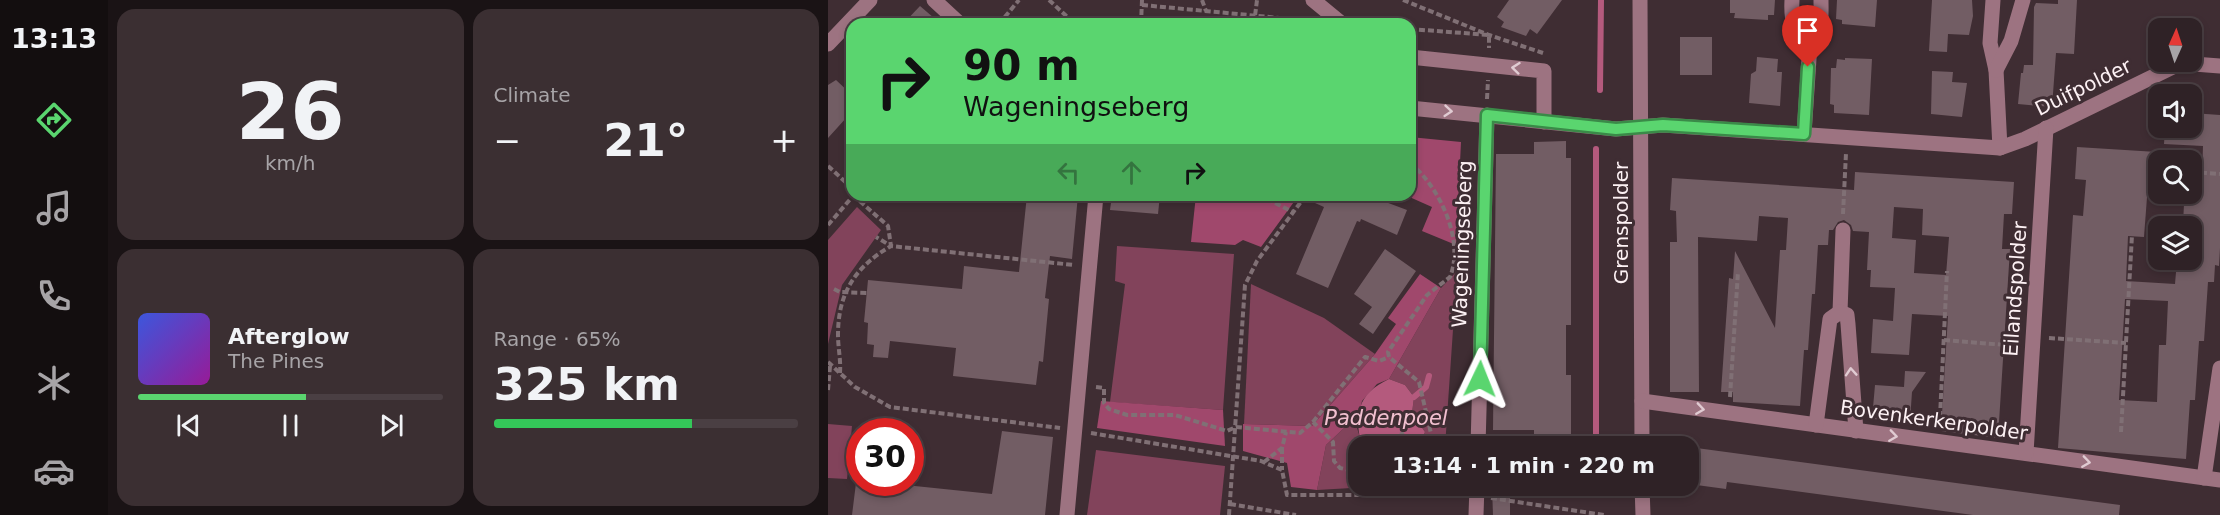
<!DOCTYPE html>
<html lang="en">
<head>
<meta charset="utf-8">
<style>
  :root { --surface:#2f2226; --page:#3b2f32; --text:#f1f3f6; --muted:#a7a4a7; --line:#4a3f43; --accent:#5ad56f }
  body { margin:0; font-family:"DejaVu Sans",sans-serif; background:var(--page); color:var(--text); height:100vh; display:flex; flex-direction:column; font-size:22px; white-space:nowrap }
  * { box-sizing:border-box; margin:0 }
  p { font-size:20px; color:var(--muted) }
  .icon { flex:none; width:33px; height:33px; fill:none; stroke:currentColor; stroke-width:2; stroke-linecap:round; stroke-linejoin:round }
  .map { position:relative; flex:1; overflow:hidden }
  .side { display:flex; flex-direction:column; gap:9px; padding:9px; background:#1a1315; width:720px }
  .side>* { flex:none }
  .banner { position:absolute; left:18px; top:18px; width:570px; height:183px; border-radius:18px; box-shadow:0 3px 9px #0003,0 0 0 2px var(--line); background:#5ad56f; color:#111; overflow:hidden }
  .needle { width:39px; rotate:3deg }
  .controls { position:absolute; left:1320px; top:18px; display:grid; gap:12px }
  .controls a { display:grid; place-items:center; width:54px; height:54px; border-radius:12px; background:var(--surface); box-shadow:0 3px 9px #0003,0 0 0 2px var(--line); font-size:30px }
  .speed { position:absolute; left:18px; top:418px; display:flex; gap:12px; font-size:30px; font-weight:700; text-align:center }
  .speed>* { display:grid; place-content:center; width:78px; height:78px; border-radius:50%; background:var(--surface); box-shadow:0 3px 9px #0003,0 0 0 2px var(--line); line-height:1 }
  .speed .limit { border:9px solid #d22; background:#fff; color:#111 }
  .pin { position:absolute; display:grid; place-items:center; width:51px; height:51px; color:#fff; margin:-62px -26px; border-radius:50% 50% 50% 0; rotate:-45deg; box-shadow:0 0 6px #0007 }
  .pin .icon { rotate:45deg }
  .me { position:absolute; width:66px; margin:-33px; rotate:2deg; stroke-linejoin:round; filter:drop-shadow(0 0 4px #0008) }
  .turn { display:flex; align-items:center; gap:21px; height:126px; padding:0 18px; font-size:27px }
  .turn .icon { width:78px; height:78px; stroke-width:2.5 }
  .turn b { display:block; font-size:42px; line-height:51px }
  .lanes { display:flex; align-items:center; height:57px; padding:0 18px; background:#0003; justify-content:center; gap:30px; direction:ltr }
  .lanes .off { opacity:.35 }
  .big { font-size:45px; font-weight:700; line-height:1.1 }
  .side .card { flex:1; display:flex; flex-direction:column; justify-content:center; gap:9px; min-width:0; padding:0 21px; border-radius:18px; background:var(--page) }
  .side .dial { align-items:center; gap:0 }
  .dial b { font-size:78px; line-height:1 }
  .song { display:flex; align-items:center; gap:18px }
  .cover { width:72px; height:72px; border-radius:9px; background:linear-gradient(135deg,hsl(230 70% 55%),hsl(300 70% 35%)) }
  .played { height:6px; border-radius:3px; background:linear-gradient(90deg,var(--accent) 55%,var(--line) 55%) }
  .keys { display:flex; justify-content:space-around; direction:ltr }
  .heat { display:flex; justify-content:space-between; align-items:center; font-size:33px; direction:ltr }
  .charge { height:9px; border-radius:4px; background:linear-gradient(90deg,#34c759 65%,var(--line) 0) }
  .side .tiles { flex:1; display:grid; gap:9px; grid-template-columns:repeat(2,1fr) }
  .trip { position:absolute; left:520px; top:436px; width:351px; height:60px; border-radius:18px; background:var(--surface); box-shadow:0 3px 9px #0003,0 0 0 2px var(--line); font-weight:700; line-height:60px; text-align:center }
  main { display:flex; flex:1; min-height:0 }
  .dock { display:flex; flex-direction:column; width:108px; justify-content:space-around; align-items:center; background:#130e0f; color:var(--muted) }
  .dock .icon { width:42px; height:42px }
  .dock .on { color:var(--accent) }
  .dock b { font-size:27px; color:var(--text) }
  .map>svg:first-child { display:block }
</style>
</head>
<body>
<main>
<nav class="dock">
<b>13:13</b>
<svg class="icon on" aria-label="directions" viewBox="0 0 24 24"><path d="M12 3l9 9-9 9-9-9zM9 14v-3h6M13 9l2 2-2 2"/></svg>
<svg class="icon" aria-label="music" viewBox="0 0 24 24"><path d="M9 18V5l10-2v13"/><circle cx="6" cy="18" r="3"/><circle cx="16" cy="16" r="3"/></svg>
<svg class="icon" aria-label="phone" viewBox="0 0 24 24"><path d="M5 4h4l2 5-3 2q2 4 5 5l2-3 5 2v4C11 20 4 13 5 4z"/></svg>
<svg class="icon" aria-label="climate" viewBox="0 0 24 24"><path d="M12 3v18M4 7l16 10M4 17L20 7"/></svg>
<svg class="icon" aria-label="car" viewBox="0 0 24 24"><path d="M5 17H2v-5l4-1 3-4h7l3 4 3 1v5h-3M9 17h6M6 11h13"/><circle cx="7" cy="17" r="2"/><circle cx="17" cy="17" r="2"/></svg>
</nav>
<section class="side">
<div class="tiles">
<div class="card dial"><b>26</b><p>km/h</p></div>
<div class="card"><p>Climate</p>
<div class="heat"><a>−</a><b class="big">21°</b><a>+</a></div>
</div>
<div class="card">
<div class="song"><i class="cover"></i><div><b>Afterglow</b><p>The Pines</p></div></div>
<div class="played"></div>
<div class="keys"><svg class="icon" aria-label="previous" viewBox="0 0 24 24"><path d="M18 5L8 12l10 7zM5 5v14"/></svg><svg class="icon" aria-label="pause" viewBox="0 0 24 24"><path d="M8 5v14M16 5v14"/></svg><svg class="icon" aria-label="next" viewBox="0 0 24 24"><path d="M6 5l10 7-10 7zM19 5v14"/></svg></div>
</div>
<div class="card"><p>Range · 65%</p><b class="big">325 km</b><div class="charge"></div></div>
</div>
</section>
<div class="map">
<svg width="1392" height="515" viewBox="0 0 1392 515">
  <rect width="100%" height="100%" fill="#3f2d33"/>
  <g fill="#82435b">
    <polygon points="29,207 53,230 14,285 0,344 0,240"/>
    <polygon points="289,246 406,254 395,410 282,402 297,284 287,281"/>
    <polygon points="629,271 617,447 589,447 597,432 584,413 586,397 577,385 561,379 613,288"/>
    <polygon points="423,284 496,318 547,354 484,426 416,424"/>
    <polygon points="531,414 529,428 535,447 531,447 531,486 614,486 614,488 558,486 489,490 498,445"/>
    <polygon points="0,424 24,426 19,479 0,478"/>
    <polygon points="268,450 397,466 392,515 259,515"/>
  </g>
  <g fill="#a0486c">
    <polygon points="582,137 633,142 628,245 594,231 604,207 577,195 582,195"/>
    <polygon points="368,195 471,195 433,247 415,240 407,245 363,242"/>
    <polygon points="592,274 613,288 561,379 549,384 534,401 531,414 498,445 489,490 463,487 459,463 415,451 415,424 484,426 547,354 568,324 560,318"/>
    <polygon points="273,401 395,410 397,446 269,428"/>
  </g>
  <path fill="#b45a7d" d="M561,379L577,385L586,397L584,413L597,432L589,447H534C526,415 529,394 561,379Z"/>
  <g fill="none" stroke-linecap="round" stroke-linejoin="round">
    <g stroke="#b45a7d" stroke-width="6">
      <polyline points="772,90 773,0"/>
      <polyline points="586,397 598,387 601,376"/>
      <polyline points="768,447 768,149"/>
      <polyline points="768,487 768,486"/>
    </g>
  </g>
  <g fill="#725d64" fill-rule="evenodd">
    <polygon points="681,0 734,0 709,34 702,29 698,36 673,27 676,22 669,17"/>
    <polygon points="902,0 947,0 946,15 940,15 940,20 906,18 907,13 902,13"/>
    <polygon points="1009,0 1049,0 1047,27 1014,24 1014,20 1008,19"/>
    <polygon points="1104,0 1144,0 1145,16 1141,35 1120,34 1119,52 1101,51"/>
    <polygon points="1230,0 1249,0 1246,54 1228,53 1224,107 1190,104 1193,73 1195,73 1196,65 1205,65 1206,7 1208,3 1230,4"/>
    <polygon points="92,6 113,24 75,24"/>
    <rect x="852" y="37" width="32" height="38"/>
    <polygon points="929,57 950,59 949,72 954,72 952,106 921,103 923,74 928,71"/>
    <polygon points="1017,58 1044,59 1041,115 1006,113 1006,105 1002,104 1003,68 1008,68 1009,59 1017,60"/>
    <polygon points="1104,71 1125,72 1124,82 1139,83 1134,117 1103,114"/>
    <polygon points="8,80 24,95 24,107 16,115 19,117 0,138 0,85"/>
    <path d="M1364,113L1392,115V248L1391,266L1387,265L1386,282H1380L1376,341H1371L1367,400H1362L1358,459L1230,448L1245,215L1255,216L1258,180L1247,179L1249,147L1329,152L1327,184H1320L1316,237L1300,236L1298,281L1347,284L1349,260H1364V224H1355L1356,204H1364V175H1374L1375,146L1336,144L1337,128H1364ZM1297,299L1340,301L1338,345H1331L1329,402L1291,400Z"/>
    <polygon points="738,141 738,158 743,158 743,325 738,325 738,375 743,375 743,447 706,447 706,430 665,430 668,154 706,154 706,142"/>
    <path d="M1027,172L1186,182L1184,214H1176L1174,249H1182L1170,438L1113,431L1120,316L1084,314L1081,355L1043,353L1045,319L1065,321L1067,288L1042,287L1043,270H1039L1041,232L1025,231L1023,225L1016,220L1010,222L1005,230H1001L1000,245H990L987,294H984L980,350H976L972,406L905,402V392H893L901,278L905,279L907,251L947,328L952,250H958L960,218L931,216L929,241L870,237L871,392H842V242H849L848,211L842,210L844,178L1026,190ZM1066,207L1095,209L1094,235L1121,237L1118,275L1086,273L1088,240L1064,238Z"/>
    <polygon points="199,195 250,195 244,259 222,256 217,298 221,299 215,362 211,361 208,385 125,376 128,348 62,341 60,358 45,357 46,345 39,344 40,323 36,322 40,280 134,289 136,266 191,272"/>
    <polygon points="284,195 332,195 330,214 282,210"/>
    <polygon points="469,195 539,195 579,210 569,235 533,219 532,222 529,221 500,288 468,274 496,207"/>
    <polygon points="557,249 588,271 545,334 531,324 544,307 526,294"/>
    <polygon points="1077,371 1098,372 1084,392 1082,421 1044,419 1047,385 1076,387"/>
    <polygon points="174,431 225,437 217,515 24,515 28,483 58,483 164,494"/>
    <polygon points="861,447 1292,505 1291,515 1145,515 899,482 898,489 861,484"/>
    <polygon points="664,487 682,487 682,515 665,515"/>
  </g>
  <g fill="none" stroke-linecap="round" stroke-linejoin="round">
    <g stroke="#807075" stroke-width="4" stroke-dasharray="6 3" stroke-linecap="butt">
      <polyline points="221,0 247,24"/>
      <polyline points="374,0 378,11"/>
      <polyline points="575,0 661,35 715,53"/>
      <polyline points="314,5 484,21"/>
      <polyline points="171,24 191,0"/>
      <polyline points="313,24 314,0"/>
      <polyline points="426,24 429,0"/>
      <polyline points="582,29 661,35 661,48"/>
      <polyline points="659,99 660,80"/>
      <path d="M582,163C611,186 637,240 622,277L599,295L560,352L561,357L591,382L605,442L602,447"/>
      <polyline points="0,166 24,188"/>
      <polyline points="1364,172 1392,174"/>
      <polyline points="25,195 60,226 63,246 246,265"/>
      <polyline points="431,195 465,212"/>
      <polyline points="1015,214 1018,153"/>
      <polyline points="0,225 25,196"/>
      <polyline points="6,289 12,292 39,293"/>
      <polyline points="1221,338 1298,343"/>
      <polyline points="1116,340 1190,346"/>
      <polyline points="0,362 27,387 62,407 232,428"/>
      <path d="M12,373C13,360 10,348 10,335C10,293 27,267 63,246L48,237"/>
      <polyline points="268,387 276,388 276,403 281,409 299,415 347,415 399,431 408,427 472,433 485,422 505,442 506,461 512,468 531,472"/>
      <polyline points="0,390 2,366"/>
      <polyline points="902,397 910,272"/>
      <polyline points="1112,417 1119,271"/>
      <polyline points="485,422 537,357 551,361 561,357"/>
      <polyline points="573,432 583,447"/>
      <polyline points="1293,432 1304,235"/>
      <polyline points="263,433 433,461 454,470 459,495 632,495"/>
      <polyline points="560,445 562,447"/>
      <polyline points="454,448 454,470"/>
      <polyline points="436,462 454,448 458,432"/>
      <polyline points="663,498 776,515"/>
      <polyline points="402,504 468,515"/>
      <polyline points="401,515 417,285 429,261 478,195"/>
    </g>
    <g stroke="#9d7381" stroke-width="15">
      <polyline points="106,0 132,24"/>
      <polyline points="485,0 513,23"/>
      <polyline points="812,0 814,447"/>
      <path d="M964,0C963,18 965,35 982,44"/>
      <polyline points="1165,0 1162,43 1168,70 1172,148"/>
      <polyline points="0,44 42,0"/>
      <polyline points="582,57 716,71 716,122"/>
      <polyline points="1168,70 1183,41 1195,0"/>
      <polyline points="582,108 788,129 835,125 1172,148 1197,139 1353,63 1392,66"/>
      <path d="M976,134L982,44C995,33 993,17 993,0"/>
      <polyline points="1012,312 1015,230"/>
      <polyline points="814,401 1392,480"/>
      <polyline points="988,425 1002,319 1012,312 1019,315 1020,324 1028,431"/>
      <polyline points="650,447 659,115"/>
      <polyline points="1198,453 1218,128"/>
      <polyline points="1376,478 1392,368"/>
      <polyline points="814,486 815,515"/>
      <polyline points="239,515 268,195"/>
      <polyline points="648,515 649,486"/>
    </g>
  </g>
  <defs><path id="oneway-chevron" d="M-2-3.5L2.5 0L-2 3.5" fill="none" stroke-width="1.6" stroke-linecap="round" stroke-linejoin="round" transform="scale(1.5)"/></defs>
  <g stroke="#e0cbd2">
    <use href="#oneway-chevron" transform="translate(688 68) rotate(-174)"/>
    <use href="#oneway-chevron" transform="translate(620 111) rotate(5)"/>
    <use href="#oneway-chevron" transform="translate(1023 372) rotate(-94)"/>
    <use href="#oneway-chevron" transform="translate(872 409) rotate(8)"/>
    <use href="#oneway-chevron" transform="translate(1065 436) rotate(8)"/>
    <use href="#oneway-chevron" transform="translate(1258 462) rotate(8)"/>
  </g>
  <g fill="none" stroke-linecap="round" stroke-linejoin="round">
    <defs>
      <polyline id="route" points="652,379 659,115 788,129 835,125 976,134 980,67"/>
    </defs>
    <use href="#route" stroke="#3a8a48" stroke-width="15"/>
    <use href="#route" stroke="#5ad56f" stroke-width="10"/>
  </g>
  <g text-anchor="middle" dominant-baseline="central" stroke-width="6" stroke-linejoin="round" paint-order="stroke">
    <g font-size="20" fill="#fdf1f4" stroke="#3f2d33">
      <text transform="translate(1255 87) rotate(-26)">Duifpolder</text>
      <text transform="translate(793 223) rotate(-90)">Grenspolder</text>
      <text transform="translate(634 244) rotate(-88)">Wageningseberg</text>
      <text transform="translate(1187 289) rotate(-86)">Eilandspolder</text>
      <text transform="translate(1106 420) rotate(8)">Bovenkerkerpolder</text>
    </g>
    <g font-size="21" font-style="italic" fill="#f2c0d0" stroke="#3f2d33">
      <text x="558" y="418">Paddenpoel</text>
    </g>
  </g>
</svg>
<div class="controls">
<a><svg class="needle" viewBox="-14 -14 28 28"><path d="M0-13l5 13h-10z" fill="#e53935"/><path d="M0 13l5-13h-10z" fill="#a7a4a7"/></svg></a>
<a><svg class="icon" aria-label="sound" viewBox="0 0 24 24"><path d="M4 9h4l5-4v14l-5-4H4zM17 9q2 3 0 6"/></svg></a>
<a><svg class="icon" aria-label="search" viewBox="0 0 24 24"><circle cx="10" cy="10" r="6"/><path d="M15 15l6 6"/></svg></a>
<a><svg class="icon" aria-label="layers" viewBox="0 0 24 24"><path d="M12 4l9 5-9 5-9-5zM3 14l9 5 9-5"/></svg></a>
</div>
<div class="speed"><div class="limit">30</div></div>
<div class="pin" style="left:980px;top:67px;background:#d93025"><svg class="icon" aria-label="arrive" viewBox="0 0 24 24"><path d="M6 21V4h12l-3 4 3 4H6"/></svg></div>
<svg class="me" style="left:652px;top:379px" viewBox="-20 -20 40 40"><path d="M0-17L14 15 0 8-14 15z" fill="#5ad56f" stroke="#fff" stroke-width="4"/></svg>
<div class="trip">13:14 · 1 min · 220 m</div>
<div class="banner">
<div class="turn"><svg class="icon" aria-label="right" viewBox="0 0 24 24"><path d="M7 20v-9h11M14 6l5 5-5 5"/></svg><div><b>90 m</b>Wageningseberg</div></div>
<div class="lanes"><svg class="icon off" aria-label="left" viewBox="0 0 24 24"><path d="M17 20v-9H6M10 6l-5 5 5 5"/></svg><svg class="icon off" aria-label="ahead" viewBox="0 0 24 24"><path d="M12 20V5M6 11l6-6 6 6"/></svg><svg class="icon" aria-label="right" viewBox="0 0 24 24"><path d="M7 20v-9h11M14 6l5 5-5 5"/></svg></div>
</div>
</div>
</main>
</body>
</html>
